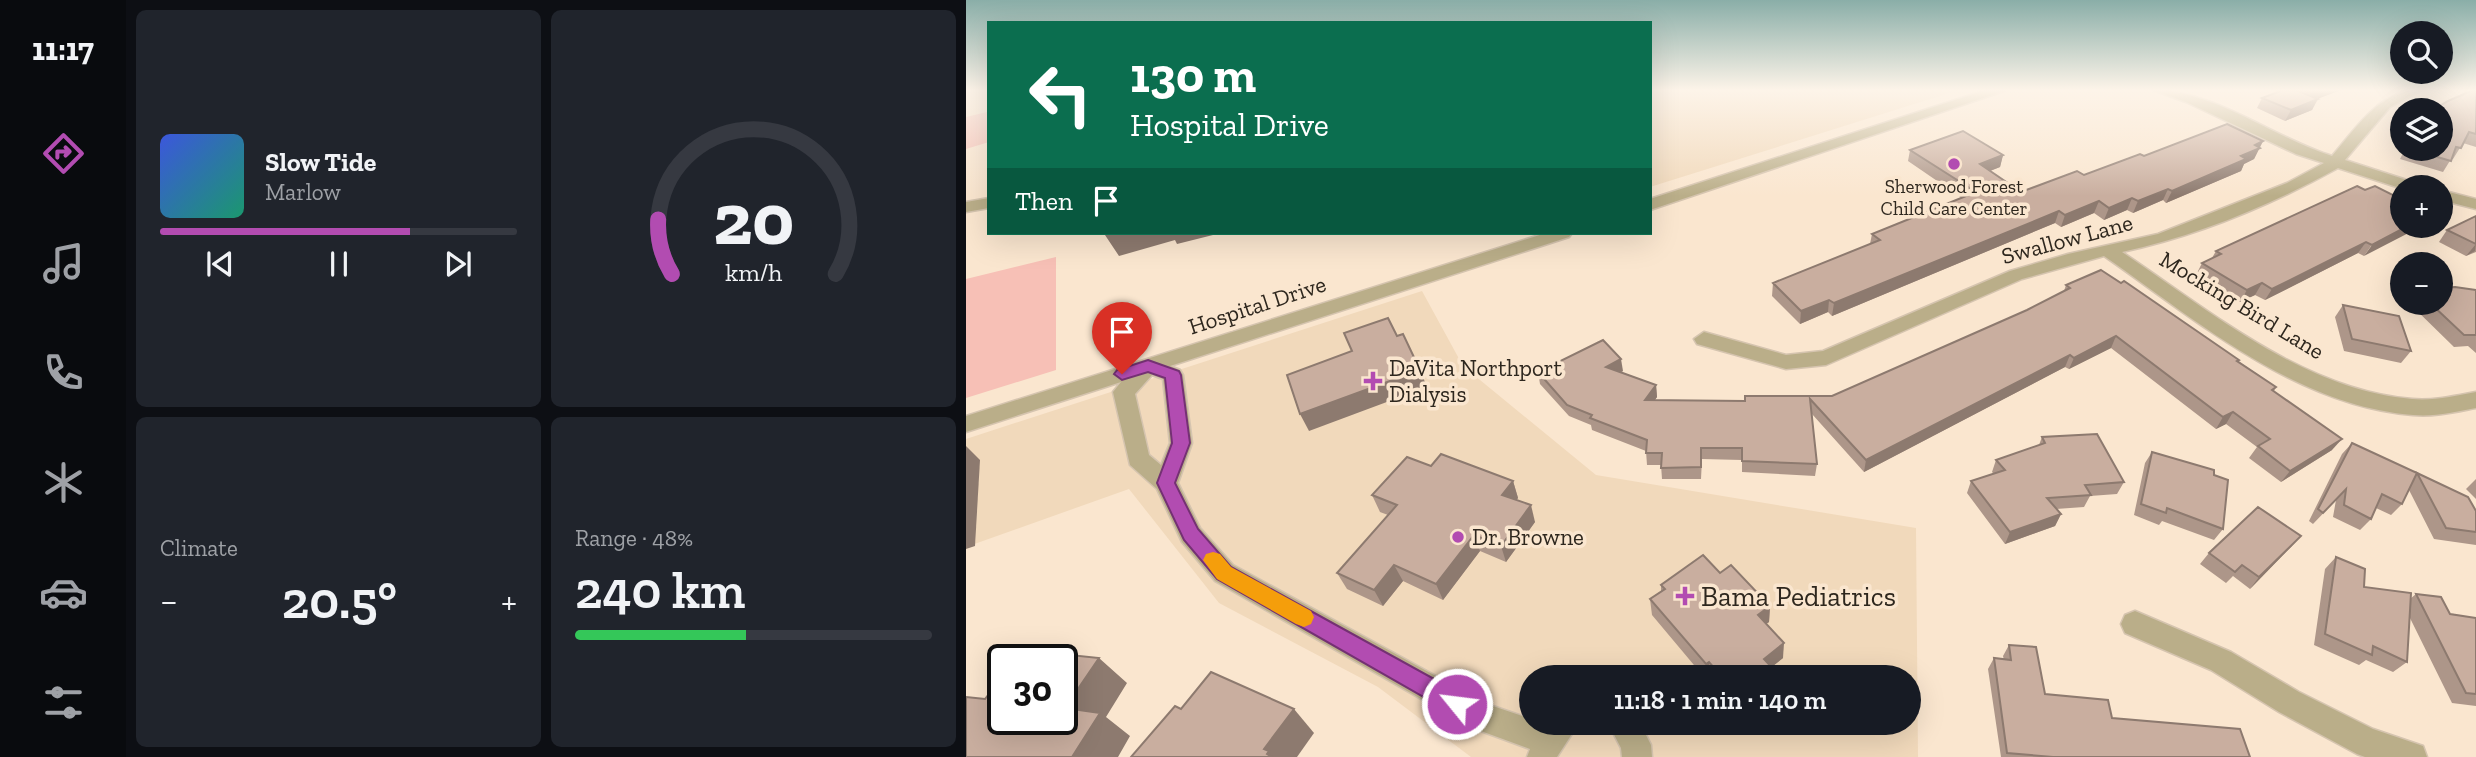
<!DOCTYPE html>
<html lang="en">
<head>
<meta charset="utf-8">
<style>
  :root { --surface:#171b24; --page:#20242c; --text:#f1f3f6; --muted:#9ea1a6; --line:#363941; --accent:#b24cb1 }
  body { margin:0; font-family:"Zilla Slab",serif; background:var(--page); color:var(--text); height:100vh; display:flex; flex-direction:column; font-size:26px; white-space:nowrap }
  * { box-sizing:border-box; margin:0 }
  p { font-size:23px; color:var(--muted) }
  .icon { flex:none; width:38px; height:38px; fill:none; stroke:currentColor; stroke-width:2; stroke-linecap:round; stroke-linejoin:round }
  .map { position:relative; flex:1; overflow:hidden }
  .side { display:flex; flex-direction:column; gap:10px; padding:10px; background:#0d0f14; width:840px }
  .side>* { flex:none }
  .hud { position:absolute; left:21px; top:21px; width:665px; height:214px; border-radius:0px; box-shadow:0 7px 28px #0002; background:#0b6e4f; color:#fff; overflow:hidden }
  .buttons { position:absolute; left:1424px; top:21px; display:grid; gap:14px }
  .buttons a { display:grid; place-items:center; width:63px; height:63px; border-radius:50%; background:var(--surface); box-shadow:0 7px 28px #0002; font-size:35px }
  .speed { position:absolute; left:21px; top:644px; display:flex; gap:14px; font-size:35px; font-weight:700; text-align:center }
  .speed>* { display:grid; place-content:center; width:91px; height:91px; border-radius:50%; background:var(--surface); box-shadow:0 7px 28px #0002; line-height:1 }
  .speed .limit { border:4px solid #111; border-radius:10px; background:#fff; color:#111 }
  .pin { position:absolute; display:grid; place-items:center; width:60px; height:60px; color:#fff; margin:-72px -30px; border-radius:50% 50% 50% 0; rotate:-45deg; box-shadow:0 0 7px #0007 }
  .pin .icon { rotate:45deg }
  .me { position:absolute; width:77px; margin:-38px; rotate:299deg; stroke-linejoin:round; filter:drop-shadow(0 0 5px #0008) }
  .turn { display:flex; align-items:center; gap:24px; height:147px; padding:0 28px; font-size:32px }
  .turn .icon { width:91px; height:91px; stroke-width:2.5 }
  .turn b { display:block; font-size:49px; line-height:60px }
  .then { display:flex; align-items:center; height:66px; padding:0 28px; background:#0003; gap:14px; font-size:26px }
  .big { font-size:52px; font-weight:600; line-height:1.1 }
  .side .tile { flex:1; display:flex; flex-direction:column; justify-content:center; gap:10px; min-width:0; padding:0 24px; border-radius:10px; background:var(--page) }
  .side .dial { align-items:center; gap:0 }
  .dial svg { height:182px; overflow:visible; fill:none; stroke:var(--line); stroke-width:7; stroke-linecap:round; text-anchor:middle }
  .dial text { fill:var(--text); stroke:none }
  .song { display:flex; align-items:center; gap:21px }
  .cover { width:84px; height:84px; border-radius:10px; background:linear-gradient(135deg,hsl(230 70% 55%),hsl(160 70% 35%)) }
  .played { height:7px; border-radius:4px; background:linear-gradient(90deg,var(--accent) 70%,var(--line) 70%) }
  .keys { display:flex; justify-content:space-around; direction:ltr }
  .heat { display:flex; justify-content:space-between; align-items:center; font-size:38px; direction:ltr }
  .charge { height:10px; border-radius:5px; background:linear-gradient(90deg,#34c759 48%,var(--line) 0) }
  .side .tiles { flex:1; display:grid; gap:10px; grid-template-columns:repeat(2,1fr) }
  .trip { position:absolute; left:553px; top:665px; width:402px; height:70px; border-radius:35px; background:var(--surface); box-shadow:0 7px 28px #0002; font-weight:600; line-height:70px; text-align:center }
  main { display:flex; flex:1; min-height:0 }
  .dock { display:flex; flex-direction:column; width:126px; justify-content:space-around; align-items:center; background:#090b0e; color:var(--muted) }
  .dock .icon { width:49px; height:49px }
  .dock .selected { color:var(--accent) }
  .dock b { font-size:32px; color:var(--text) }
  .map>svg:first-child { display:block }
</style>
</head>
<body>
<main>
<nav class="dock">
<b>11:17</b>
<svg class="icon selected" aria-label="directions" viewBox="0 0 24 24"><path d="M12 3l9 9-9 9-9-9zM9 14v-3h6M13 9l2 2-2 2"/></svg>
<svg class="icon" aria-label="music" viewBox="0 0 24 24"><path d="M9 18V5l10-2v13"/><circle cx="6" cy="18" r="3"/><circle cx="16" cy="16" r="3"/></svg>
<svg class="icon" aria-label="phone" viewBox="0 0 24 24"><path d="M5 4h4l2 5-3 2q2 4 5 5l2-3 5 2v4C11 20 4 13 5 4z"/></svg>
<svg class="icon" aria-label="climate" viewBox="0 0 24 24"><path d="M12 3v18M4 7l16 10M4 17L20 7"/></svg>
<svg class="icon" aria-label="car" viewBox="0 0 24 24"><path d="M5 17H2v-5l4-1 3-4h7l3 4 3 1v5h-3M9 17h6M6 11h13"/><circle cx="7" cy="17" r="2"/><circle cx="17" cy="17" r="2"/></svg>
<svg class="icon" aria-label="filters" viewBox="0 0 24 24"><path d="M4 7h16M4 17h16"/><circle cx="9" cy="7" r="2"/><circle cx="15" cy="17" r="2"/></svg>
</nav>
<section class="side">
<div class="tiles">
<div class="tile">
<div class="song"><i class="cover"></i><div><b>Slow Tide</b><p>Marlow</p></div></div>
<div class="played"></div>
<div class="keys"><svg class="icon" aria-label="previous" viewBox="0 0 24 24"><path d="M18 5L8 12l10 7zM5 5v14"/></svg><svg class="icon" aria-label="pause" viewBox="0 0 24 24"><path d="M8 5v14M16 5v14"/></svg><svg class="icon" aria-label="next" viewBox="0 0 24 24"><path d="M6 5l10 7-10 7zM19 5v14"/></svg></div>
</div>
<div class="tile dial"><svg viewBox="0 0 100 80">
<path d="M14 69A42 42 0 1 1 86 69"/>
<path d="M14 69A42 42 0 0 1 8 45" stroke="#b24cb1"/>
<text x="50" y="56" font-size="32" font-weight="700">20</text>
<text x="50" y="72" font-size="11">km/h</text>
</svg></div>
<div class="tile"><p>Climate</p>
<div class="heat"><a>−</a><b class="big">20.5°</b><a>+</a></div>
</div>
<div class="tile"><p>Range · 48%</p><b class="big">240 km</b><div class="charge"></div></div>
</div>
</section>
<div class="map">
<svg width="1510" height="757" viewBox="0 0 1510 757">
  <rect width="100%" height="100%" fill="#fae6cf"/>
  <g fill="#f1d9bb" fill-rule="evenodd">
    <polygon points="684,90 993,90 684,187"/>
    <path d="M456,291L497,366L630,475L950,528L952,757H505L412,687L253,603L163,489L0,547V439ZM565,677H943V723H565Z"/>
  </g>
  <g fill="#f7c0b6">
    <polygon points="23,108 23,142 0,149 0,117 21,112"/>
    <polygon points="90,257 90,370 0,398 0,279"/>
  </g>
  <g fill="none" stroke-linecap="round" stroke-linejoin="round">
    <defs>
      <g id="minor">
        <polygon points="1020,90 1041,90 684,210 684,199"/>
        <path d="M1187,90C1248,90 1308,138 1366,156C1392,126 1413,90 1456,90L1424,107L1379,160L1453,184L1455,187L1437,189L1372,168C1305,205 1231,236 1156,252C1243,310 1337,390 1446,399C1467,401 1489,396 1510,392V408C1489,412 1468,417 1447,415C1330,406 1230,320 1138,256L1056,279L860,365L820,369L731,344L728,339L738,332L820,355L857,351L1044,271L1102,254L1192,234L1321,183L1358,163L1330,154L1220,102Z"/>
        <polygon points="1475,190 1510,199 1510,209 1475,200"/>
        <polygon points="23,198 23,208 0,212 0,202"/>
        <path d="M580,233H606L603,237L204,366L214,370L217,375L226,443L212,483L234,528L267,565L521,704L565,719V723H613L591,757H561L564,749L504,727L249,581L216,542L191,489L164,465L147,392L155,382L0,432V416ZM186,375L197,379L204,443L195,465L183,455L169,394Z"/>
        <polygon points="1169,611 1265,652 1333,692 1407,729 1457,746 1461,757 1399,757 1391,754 1313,712 1245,670 1159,633 1155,624 1159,615"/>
        <polygon points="642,723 674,723 685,745 686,757 656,757 655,748"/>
      </g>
    </defs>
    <use href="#minor" stroke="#d5c4af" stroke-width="3"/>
    <use href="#minor" fill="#baae89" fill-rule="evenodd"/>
  </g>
  <g fill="#ad9689">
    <polygon points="1309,90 1375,90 1351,99 1346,110 1319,121 1291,108 1296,98 1313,92"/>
    <polygon points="1510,90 1510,147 1497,143 1487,159 1485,159 1477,172 1434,159 1439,149 1475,149 1475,110 1469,110 1470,108"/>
    <polygon points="1297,141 1288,159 1278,164 1275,171 1200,203 1197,200 1167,213 1161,210 1138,220 1128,213 1095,227 1089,223 866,316 862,312 834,324 806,296 807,283 904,244 906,234 996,198 942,161 944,150 1037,155 1034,167 1024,171 1055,192 1118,175 1178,156"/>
    <polygon points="1399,190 1437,200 1398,256 1392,253 1299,300 1289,295 1274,302 1230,275 1236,263 1246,258 1250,251"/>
    <polygon points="1510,216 1510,252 1500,256 1473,242 1481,230"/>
    <polygon points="1100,285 1272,361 1310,387 1308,391 1366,450 1315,482 1283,458 1291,447 1260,424 1250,429 1145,348 1103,369 1099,367 898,472 846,414 851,464 849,476 776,472 776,460 736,459 735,479 696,479 695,465 681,465 680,451 626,430 625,425 603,416 574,384 572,372 657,371 655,372 690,385 691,397 689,400 779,401 866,396 1061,310 1098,291"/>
    <polygon points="1510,290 1510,353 1502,346 1488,347 1443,303 1475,303"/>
    <polygon points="1377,305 1445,351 1435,363 1378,351 1369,317"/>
    <polygon points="1076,437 1158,482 1151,494 1124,496 1118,507 1090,509 1095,514 1089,526 1039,544 1001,493 1005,481 1028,474 1026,472 1030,460 1073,445"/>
    <polygon points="1386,443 1449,475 1451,473 1510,511 1510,545 1468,539 1443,490 1436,504 1425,515 1410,508 1405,519 1394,530 1367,517 1370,500 1347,524 1343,521 1376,454"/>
    <polygon points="1186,452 1248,475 1257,529 1248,540 1196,521 1193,525 1168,515 1179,463"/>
    <polygon points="465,466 547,481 552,498 550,500 569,522 540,562 514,551 477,600 437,581 417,606 381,589 371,573 422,515 414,512 406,495"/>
    <polygon points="1510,479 1510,499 1500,489"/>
    <polygon points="1335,536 1284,589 1267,576 1260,583 1234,564 1243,553"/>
    <polygon points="1370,557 1398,587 1444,599 1450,594 1484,614 1510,618 1510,706 1486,703 1443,616 1441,662 1427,672 1400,660 1393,665 1348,645 1359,569"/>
    <polygon points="754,573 804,606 803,622 800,624 817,658 805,667 815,677 738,677 686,615 684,599 695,591 695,585"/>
    <polygon points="1043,645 1079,694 1146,718 1284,757 1035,757 1022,669 1028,658 1038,660 1037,656"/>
  </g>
  <g fill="#8d7a6f">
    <polygon points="1353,90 1375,90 1340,103 1345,93"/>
    <polygon points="1352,99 1346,110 1319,121 1325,110"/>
    <polygon points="1297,141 1288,159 1278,164 1275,171 1200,203 1206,191 1275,156 1289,145"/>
    <polygon points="1037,155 1034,167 1011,176 1014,164"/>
    <polygon points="1202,189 1197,200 1167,213 1172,201"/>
    <polygon points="1166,198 1161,210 1138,220 1143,208"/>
    <polygon points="1133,201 1128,213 1095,227 1099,215"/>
    <polygon points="1093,211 1089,223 866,316 868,303"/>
    <polygon points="1442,226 1456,226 1398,256 1406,245"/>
    <polygon points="146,233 255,233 211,244 209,240 153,256 139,235"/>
    <polygon points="1400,242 1392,253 1299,300 1306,289"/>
    <polygon points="1510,244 1509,251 1500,256"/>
    <polygon points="1296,283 1289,295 1274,302 1281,290"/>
    <polygon points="863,300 862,312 834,324 835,311"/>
    <polygon points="1150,336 1145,348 1103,369 1108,358"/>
    <polygon points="1104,355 1099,367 898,472 900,460"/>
    <polygon points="655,359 657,371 642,378 640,367"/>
    <polygon points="454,370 461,387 343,431 334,414"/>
    <polygon points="690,385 691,397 680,412 679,400"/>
    <polygon points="1267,412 1260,424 1250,429 1257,417"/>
    <polygon points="1376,439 1366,450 1315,482 1324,471"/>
    <polygon points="0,446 14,460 9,546 0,549"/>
    <polygon points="547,481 552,498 542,511 536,495"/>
    <polygon points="565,505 569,522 540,562 535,546"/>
    <polygon points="1095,514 1089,526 1039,544 1044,532"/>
    <polygon points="508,535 514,551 477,600 470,584"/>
    <polygon points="1335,536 1325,547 1284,589 1293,577"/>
    <polygon points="428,565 437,581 417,606 408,590"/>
    <polygon points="804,606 803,622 791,630 792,615"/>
    <polygon points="818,643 817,658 797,674 798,659"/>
    <polygon points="133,658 161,683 140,717 164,736 152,757 106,757 99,708"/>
    <polygon points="743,662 743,677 740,677 740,664"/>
    <polygon points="328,709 348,733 331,757 303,757 298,749"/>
  </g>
  <g fill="#c9ae9f" stroke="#8d7a6f" stroke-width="2">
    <polygon points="1317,90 1330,90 1352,99 1325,110 1296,98"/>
    <polygon points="1338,90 1353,90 1345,93"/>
    <polygon points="1507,90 1510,90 1510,134 1503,132 1495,148 1490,147 1485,161 1444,149 1475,149 1475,115 1479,113 1470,108 1482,101"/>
    <polygon points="1261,124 1297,141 1289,145 1294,148 1275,156 1280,159 1206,191 1202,189 1172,201 1166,198 1143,208 1133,201 1099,215 1093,211 868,303 863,300 835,311 807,283 914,240 906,234 1010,192 944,150 997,131 1037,155 1014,164 1055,192 1111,171 1118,175 1174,154 1178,156"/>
    <polygon points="1391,186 1399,190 1409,186 1437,200 1437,226 1442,226 1406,245 1400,242 1306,289 1296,283 1281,290 1236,263 1255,254 1250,251"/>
    <polygon points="1510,216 1510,244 1481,230"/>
    <polygon points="1135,270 1155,283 1158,281 1273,360 1271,361 1310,387 1306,390 1376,439 1324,471 1292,446 1304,439 1267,412 1257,417 1150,336 1108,358 1104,355 900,460 844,399 851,464 776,461 776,448 735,448 735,467 695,468 696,453 680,453 681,440 624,418 626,415 601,405 572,372 637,340 655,359 640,367 690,385 679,400 779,401 779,396 866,396 1061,310 1104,288 1100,285"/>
    <polygon points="1489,287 1510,290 1510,335 1498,335 1464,303 1475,303 1475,288"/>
    <polygon points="1377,305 1433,316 1445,351 1386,339"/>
    <polygon points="422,318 431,336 437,334 454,370 334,414 321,375 386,351 378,333"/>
    <polygon points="1131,434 1158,482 1119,485 1125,495 1081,498 1095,514 1044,532 1005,481 1039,470 1030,460 1079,443 1076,437"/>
    <polygon points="1386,443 1451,473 1436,504 1416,494 1405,519 1378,505 1380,489 1357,513 1352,509"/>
    <polygon points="1186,452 1248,470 1248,475 1262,480 1257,529 1201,508 1200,513 1175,504"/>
    <polygon points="475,454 547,481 536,495 565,505 535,546 508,535 470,584 428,565 408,590 371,573 431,505 406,495 441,457 465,466"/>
    <polygon points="1451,473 1502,497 1510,511 1510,532 1480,528"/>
    <polygon points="1292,507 1335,536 1293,577 1276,565 1269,572 1243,553"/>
    <polygon points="737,555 754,573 765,565 804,606 792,615 818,643 798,659 815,677 756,677 743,662 740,664 684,599 699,589 695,585"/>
    <polygon points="1370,557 1399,569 1398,587 1445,593 1441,662 1407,646 1406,655 1359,634"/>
    <polygon points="1450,594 1475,597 1484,614 1510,618 1510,694 1500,693"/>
    <polygon points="1043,645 1070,647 1079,694 1142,700 1146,718 1274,729 1284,757 1087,757 1041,753 1028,658 1045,660"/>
    <polygon points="56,650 133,658 99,708 134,713 106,757 0,757 0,697 19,699 37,676 37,719 96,719 96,660 49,660"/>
    <polygon points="245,672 328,709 298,749 303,751 301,754 306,757 165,757 209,706 215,709"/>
  </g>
  <linearGradient id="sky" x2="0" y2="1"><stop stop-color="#8aaea8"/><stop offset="0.46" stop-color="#fdf4e9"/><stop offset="1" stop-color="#fdf4e9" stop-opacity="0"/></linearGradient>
  <rect width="1510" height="196" fill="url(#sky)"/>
  <polygon fill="#b24cb1" stroke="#743173" stroke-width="2" points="182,360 213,371 215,375 224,443 209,483 232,529 265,567 499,696 503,704 499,712 491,715 484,712 251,579 218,540 191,483 206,443 199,378 182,372 156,380 148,374 151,370"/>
  <polygon fill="#f59e0b" points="247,552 254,554 265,567 345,611 348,617 345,624 338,627 330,624 251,579 237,560 240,554"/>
  <g fill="#b24cb1" stroke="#fae6cf" stroke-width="2.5">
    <circle cx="988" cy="164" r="7"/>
    <path d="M403.5 370.5h7v7h7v7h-7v7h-7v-7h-7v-7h7z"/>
    <circle cx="492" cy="537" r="7"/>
    <path d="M715.5 585.5h7v7h7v7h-7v7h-7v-7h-7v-7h7z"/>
  </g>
  <g text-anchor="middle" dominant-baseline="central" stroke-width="7" stroke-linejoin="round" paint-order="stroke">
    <g font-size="19" fill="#2e271e" stroke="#fae6cf">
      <text x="988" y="186">Sherwood Forest<tspan x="988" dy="22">Child Care Center</tspan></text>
    </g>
    <g font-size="23" fill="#2e271e" stroke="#fae6cf">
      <text transform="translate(1101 239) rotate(-15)">Swallow Lane</text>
      <text transform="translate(291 305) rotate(-18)">Hospital Drive</text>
      <text transform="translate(1276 305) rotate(31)">Mocking Bird Lane</text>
    </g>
    <g font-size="23" fill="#2e271e" stroke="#fae6cf" text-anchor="start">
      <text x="423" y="368">DaVita Northport<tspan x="423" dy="26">Dialysis</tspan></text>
      <text x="506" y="537">Dr. Browne</text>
    </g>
    <g font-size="28" fill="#2e271e" stroke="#fae6cf" text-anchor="start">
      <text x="735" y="596">Bama Pediatrics</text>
    </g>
  </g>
</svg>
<div class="buttons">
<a><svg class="icon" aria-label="search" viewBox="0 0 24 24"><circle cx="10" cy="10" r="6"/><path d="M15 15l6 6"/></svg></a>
<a><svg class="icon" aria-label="layers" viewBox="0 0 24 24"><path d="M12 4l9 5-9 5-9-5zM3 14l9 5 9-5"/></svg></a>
<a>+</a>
<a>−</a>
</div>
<div class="speed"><div class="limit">30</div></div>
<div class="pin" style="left:156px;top:374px;background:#d93025"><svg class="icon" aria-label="arrive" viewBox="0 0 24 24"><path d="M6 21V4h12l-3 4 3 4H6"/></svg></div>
<svg class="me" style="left:491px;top:704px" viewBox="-20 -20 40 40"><circle r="17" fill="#b24cb1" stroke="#fff" stroke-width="3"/><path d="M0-11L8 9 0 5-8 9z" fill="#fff"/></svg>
<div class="trip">11:18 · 1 min · 140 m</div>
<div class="hud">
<div class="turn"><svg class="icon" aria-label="left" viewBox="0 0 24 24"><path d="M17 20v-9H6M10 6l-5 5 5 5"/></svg><div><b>130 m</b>Hospital Drive</div></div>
<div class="then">Then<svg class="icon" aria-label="arrive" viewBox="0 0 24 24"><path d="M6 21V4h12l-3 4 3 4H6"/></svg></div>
</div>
</div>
</main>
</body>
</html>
